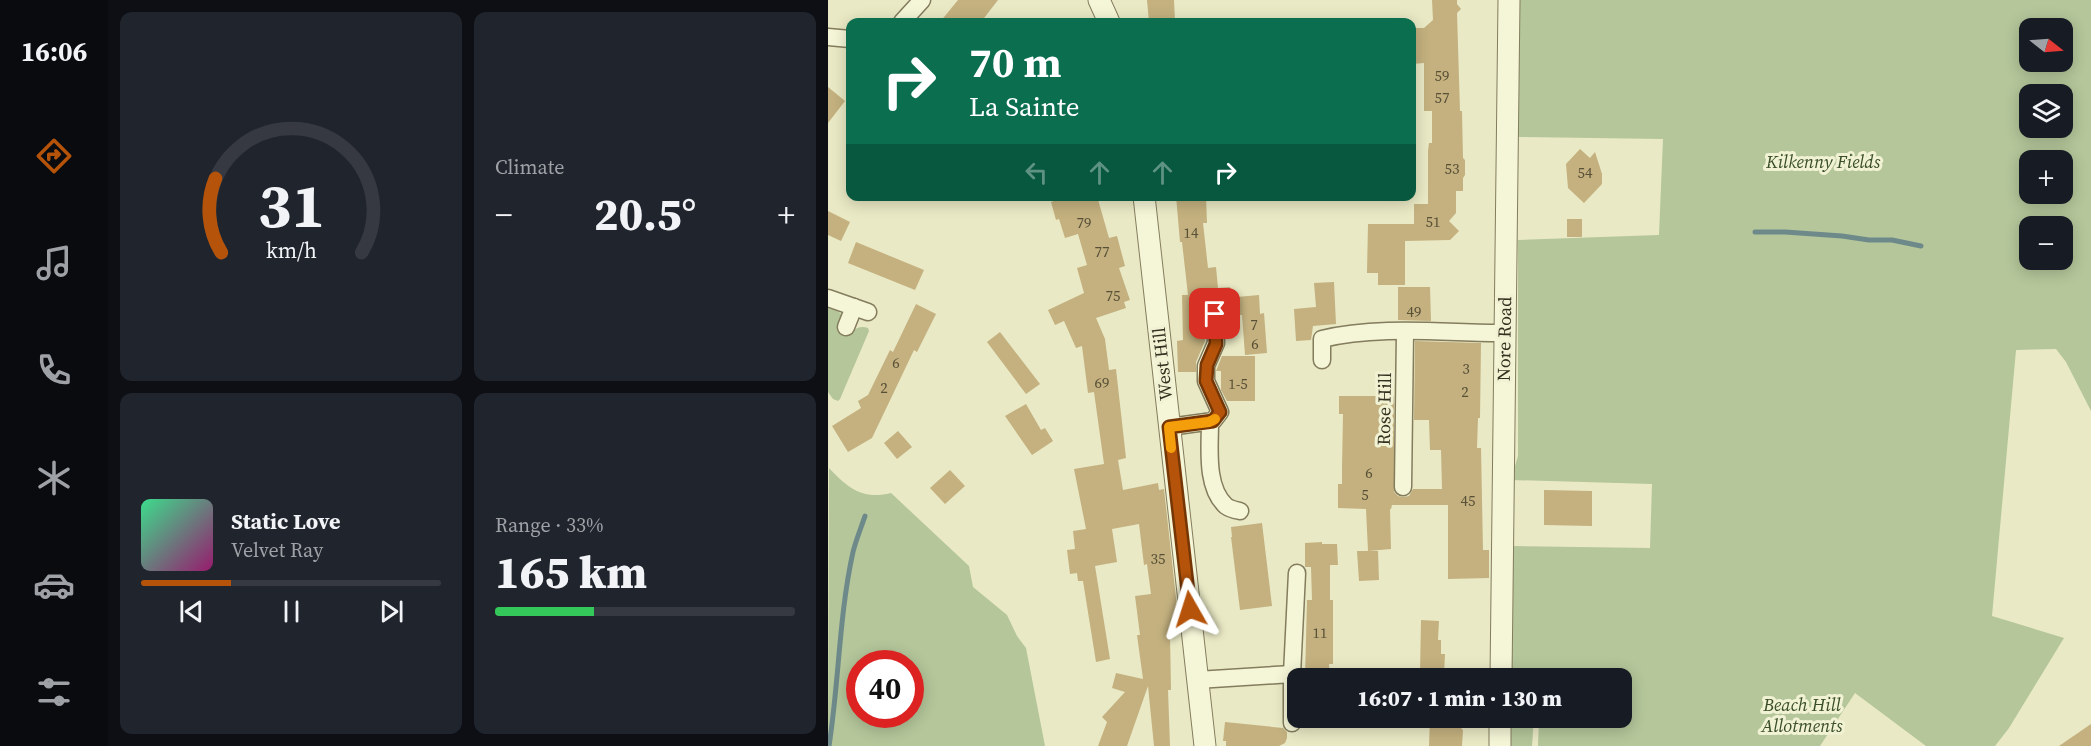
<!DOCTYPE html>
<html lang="en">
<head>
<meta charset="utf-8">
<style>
  :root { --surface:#171b24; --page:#20242c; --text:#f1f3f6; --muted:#9ea1a6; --line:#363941; --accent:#b45309 }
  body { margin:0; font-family:"Source Serif 4",serif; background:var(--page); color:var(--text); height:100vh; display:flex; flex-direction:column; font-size:22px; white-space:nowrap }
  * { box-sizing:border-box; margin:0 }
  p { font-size:20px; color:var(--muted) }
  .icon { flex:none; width:33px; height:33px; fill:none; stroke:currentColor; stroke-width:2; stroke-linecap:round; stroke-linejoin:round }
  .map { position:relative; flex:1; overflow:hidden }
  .panel { display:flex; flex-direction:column; gap:12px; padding:12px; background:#0d0f14; width:720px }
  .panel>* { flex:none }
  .banner { position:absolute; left:18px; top:18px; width:570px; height:183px; border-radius:12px; box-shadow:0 3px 15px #0003; background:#0b6e4f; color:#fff; overflow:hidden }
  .needle { width:39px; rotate:107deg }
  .fabs { position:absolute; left:1191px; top:18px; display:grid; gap:12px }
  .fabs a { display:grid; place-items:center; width:54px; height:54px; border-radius:12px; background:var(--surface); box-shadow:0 3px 15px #0003; font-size:30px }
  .speed { position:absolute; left:18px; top:650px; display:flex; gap:12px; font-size:30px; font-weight:700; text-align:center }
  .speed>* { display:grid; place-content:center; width:78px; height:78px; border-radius:50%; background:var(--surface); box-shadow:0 3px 15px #0003; line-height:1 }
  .speed .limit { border:9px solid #d22; background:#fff; color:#111 }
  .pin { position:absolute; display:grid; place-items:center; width:51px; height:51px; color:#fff; margin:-26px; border-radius:12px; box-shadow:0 3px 9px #0006 }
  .me { position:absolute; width:66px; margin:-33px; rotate:354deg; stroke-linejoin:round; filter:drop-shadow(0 0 4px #0008) }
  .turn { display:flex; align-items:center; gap:21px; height:126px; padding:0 24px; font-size:27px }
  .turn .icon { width:78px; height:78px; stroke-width:2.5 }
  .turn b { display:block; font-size:42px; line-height:51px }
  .lanes { display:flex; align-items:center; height:57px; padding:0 24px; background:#0003; justify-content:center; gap:30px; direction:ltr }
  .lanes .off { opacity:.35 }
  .big { font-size:45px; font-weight:800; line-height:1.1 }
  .panel .tile { flex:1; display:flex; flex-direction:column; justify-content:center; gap:9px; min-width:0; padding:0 21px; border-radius:12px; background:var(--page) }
  .panel .dial { align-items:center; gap:0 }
  .dial svg { height:156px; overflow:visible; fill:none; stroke:var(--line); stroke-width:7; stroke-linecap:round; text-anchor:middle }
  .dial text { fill:var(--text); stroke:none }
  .song { display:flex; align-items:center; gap:18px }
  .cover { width:72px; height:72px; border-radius:9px; background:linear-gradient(135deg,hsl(150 70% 55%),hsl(320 70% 35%)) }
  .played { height:6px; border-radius:3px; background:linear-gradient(90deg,var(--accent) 30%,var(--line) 30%) }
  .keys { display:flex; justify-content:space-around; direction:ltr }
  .heat { display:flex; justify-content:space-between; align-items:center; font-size:33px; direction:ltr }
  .charge { height:9px; border-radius:4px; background:linear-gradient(90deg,#34c759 33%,var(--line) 0) }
  .panel .tiles { flex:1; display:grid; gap:12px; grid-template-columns:repeat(2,1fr) }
  .trip { position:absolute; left:459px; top:668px; width:345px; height:60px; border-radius:12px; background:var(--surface); box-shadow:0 3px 15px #0003; font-weight:800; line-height:60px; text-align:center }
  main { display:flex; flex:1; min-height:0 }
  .menu { display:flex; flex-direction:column; width:108px; justify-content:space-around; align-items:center; background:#090b0e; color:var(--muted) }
  .menu .icon { width:42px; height:42px }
  .menu .current { color:var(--accent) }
  .menu b { font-size:27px; color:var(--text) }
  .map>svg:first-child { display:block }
</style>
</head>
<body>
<main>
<nav class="menu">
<b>16:06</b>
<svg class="icon current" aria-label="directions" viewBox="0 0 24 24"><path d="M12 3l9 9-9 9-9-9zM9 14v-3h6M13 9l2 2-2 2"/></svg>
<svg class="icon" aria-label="music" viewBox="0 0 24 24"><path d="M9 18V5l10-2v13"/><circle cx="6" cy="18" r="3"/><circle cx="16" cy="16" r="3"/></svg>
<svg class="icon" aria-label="phone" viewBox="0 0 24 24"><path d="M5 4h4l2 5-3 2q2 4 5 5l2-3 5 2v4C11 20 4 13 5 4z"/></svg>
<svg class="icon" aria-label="climate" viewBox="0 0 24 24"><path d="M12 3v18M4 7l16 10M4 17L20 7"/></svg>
<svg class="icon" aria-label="car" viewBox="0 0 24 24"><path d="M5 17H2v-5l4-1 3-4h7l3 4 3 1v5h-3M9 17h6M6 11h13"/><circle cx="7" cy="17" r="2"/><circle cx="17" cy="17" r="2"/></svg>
<svg class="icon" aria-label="filters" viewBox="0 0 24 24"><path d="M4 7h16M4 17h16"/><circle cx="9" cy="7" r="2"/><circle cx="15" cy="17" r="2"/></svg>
</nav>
<section class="panel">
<div class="tiles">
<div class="tile dial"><svg viewBox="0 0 100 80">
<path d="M14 69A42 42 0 1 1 86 69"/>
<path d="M14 69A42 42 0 0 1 11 31" stroke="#b45309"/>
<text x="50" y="56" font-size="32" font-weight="700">31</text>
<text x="50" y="72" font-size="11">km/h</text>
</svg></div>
<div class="tile"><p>Climate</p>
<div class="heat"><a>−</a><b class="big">20.5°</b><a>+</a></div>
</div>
<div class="tile">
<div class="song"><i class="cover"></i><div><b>Static Love</b><p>Velvet Ray</p></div></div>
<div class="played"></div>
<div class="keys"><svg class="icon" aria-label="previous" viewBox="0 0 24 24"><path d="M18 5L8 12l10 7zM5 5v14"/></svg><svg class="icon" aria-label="pause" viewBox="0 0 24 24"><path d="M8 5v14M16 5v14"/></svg><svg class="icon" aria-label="next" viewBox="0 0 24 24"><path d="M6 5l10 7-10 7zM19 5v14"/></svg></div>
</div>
<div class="tile"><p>Range · 33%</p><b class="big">165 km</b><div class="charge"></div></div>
</div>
</section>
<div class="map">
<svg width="1263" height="746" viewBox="0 0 1263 746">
  <rect width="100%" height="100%" fill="#e9e9c5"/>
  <g fill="#b4c69a" fill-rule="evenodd">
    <path d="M690,0H1263V411L1238,362L1228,349L1188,350L1164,616L1236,638L1181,728L1167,746H1098L1027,693L992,746H710L711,719L708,717H794V678H681L683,546L822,548L824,484L683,480L690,456V240L831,235L835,139L689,137ZM1202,28H1234V62H1202ZM1202,94H1234V128H1202ZM1202,160H1234V194H1202ZM1202,226H1234V260H1202Z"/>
    <path d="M0,308L9,310L14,315L9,330L10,332L21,335C27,329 31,325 40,328L41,331L12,399L10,401L5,399L0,392Z"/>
    <path d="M1,468C20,488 34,500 63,493L141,566L145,587L179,615L189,636L198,648L217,746H0ZM32,663H82V714H32Z"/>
    <polygon points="681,717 706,717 704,746 681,746"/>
  </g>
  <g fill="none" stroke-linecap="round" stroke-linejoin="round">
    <g stroke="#6e898a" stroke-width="5">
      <polyline points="927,232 957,232 1014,236 1041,240 1064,240 1093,246"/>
      <path d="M1,746C11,682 11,615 25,552C28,540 33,528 37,516"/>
    </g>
  </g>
  <g fill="#c4b17f">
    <polygon points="130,0 170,0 153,22 112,22"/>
    <polygon points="319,0 346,0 347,22 321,22"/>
    <polygon points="604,0 629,0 629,4 633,9 629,13 632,111 634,111 635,158 637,160 637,175 635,178 635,191 628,191 628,213 621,221 631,231 622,240 577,241 577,285 550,285 550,273 539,273 540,224 586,224 586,204 600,204 600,151 601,143 604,143 604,111 596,111 596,63 584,64 584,28 596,28 605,20"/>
    <polygon points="0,87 17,101 0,123"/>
    <polygon points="752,149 762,158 767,152 774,174 774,184 756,203 740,188 738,164"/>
    <polygon points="241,196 269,196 281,238 289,236 297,266 291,268 302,300 296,302 298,308 268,318 277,339 281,370 288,369 298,458 290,460 295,490 330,483 331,490 336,489 352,634 342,635 343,690 340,690 342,746 326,746 320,686 299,746 270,746 279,722 274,717 297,692 284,688 288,673 315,679 309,635 312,635 307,596 323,594 319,564 316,565 311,524 284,529 289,562 267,566 282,659 268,662 255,581 250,581 249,573 242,574 239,550 247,549 245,531 258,529 246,469 276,464 266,392 260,393 254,346 248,348 236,321 227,325 220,310 256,293 249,268 259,265 250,234 237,238 231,219 228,220 223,202"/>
    <polygon points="348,196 378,196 379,223 375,223 380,268 388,267 390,288 402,287 404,310 397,310 392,304 387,303 381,304 378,309 377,341 368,362 368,372 350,372 349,341 355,340 354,295 360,295 354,242 352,242"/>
    <polygon points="0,211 22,222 13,241 0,235"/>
    <rect x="739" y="219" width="15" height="18"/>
    <polygon points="28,242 96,270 87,290 20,263"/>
    <polygon points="506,282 508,324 485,326 483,340 468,341 466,309 488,307 486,283"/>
    <polygon points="570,287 602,287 603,321 570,320"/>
    <polygon points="431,295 432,314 436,313 439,353 417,355 414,315 410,315 409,297"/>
    <polygon points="88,304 108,314 89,352 86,350 44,438 20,452 4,426 33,408 30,401 40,395 62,350 65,352"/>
    <polygon points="172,332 212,384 198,394 159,342"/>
    <polygon points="587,341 653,343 652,418 650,418 649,448 653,448 655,550 661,550 661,578 620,579 620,505 564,505 563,509 562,509 563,549 540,551 538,509 510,508 510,484 514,484 514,468 515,414 511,414 511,396 566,396 566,492 570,496 575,497 581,496 585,489 614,489 613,450 602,450 601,420 586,420"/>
    <polygon points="394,356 427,356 427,401 399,401 393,390 393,371 388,371"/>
    <polygon points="198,404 213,430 217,428 225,441 204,455 177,416"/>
    <polygon points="70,431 84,447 69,459 56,443"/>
    <polygon points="122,470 137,486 117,504 102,488"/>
    <polygon points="716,490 764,491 764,526 716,525"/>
    <polygon points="434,523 444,606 412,610 403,537 404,537 403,527"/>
    <polygon points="494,542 494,544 509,544 510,565 502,565 502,600 505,600 505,664 501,664 502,678 477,678 479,600 484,600 483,567 477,567 477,543"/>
    <polygon points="529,551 550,551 551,580 531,581"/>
    <polygon points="593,620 611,621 610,640 613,640 613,654 617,654 616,674 592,673"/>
    <polygon points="602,717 637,717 629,724 635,730 634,746 601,746"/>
    <polygon points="397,722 455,728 459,732 459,738 457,743 451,746 398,746 398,741 395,741"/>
    <polygon points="1263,724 1263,746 1231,746"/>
  </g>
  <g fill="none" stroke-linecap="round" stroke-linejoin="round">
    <defs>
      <g id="minor">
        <polyline points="74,22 94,0"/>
        <polyline points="0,37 22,39"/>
        <polyline points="0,298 40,312"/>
        <polyline points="18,327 26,307"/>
        <path d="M494,360V339C550,325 618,333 676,333"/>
        <path d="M382,422C382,447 377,487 398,506C402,509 407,510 412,511"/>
        <polyline points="341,427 385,421 392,412 378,381 378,366 388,343 387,313"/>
        <polyline points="575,487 577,332"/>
        <polyline points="369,680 464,674"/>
        <polyline points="464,723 464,674 469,573"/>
      </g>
      <g id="tertiary">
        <polyline points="271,0 281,22"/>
        <polyline points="316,196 377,746"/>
        <polyline points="673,678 681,0"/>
        <polyline points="672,717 672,746"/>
      </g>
    </defs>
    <use href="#minor" stroke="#837c5d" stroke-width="19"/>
    <use href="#tertiary" stroke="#837c5d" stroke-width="23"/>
    <use href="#minor" stroke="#f5f5d7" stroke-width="16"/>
    <use href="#tertiary" stroke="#f5f5d7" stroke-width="21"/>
  </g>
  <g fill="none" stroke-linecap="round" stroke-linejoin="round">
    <defs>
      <polyline id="route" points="362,609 341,427 385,421 392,412 378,381 379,365 388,344 387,314"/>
    </defs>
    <use href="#route" stroke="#753606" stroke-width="15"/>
    <use href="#route" stroke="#b45309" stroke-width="10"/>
    <polyline stroke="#f59e0b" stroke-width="10" points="343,448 341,427 381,422 387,419"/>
  </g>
  <g text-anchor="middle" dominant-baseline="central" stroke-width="6" stroke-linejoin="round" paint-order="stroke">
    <g font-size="15" fill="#585037">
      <text x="614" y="75">59</text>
      <text x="614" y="97">57</text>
      <text x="624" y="168">53</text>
      <text x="757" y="172">54</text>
      <text x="605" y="221">51</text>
      <text x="256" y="222">79</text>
      <text x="363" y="232">14</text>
      <text x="274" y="251">77</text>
      <text x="285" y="295">75</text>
      <text x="586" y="311">49</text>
      <text x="426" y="324">7</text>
      <text x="427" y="343">6</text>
      <text x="68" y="362">6</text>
      <text x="638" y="368">3</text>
      <text x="274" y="382">69</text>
      <text x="410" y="383">1-5</text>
      <text x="56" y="387">2</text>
      <text x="637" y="391">2</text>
      <text x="541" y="472">6</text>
      <text x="537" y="494">5</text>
      <text x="640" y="500">45</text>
      <text x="330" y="558">35</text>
      <text x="492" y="632">11</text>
    </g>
    <g font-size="18" font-style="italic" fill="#394e28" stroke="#f1f2d4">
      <text x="995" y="161">Kilkenny Fields</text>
      <text x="974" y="704">Beach Hill<tspan x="974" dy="21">Allotments</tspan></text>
    </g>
    <g font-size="18" fill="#34301f" stroke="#f1f2d4">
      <text transform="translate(676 339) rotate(-89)">Nore Road</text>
      <text transform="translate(334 364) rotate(-96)">West Hill</text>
      <text transform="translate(556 409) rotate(-89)">Rose Hill</text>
    </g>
  </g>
</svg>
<div class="fabs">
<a><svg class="needle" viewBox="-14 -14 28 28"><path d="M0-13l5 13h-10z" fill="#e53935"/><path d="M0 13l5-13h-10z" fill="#9ea1a6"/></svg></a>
<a><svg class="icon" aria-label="layers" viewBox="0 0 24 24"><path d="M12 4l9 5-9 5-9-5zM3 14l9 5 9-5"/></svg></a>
<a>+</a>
<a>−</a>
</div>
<div class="speed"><div class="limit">40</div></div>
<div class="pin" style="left:387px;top:314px;background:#d93025"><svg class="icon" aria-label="arrive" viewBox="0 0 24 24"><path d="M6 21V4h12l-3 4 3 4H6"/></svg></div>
<svg class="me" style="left:362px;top:609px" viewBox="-20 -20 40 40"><path d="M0-17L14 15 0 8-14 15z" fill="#b45309" stroke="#fff" stroke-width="4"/></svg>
<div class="trip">16:07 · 1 min · 130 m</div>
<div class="banner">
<div class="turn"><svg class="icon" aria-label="right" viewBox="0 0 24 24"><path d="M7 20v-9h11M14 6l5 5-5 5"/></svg><div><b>70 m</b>La Sainte</div></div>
<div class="lanes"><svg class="icon off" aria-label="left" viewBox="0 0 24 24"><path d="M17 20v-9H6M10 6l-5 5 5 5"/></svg><svg class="icon off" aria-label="ahead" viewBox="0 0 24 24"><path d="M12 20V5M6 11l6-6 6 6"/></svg><svg class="icon off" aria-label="ahead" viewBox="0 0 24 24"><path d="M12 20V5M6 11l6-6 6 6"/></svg><svg class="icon" aria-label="right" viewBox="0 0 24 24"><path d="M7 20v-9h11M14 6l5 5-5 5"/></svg></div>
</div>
</div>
</main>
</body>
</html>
